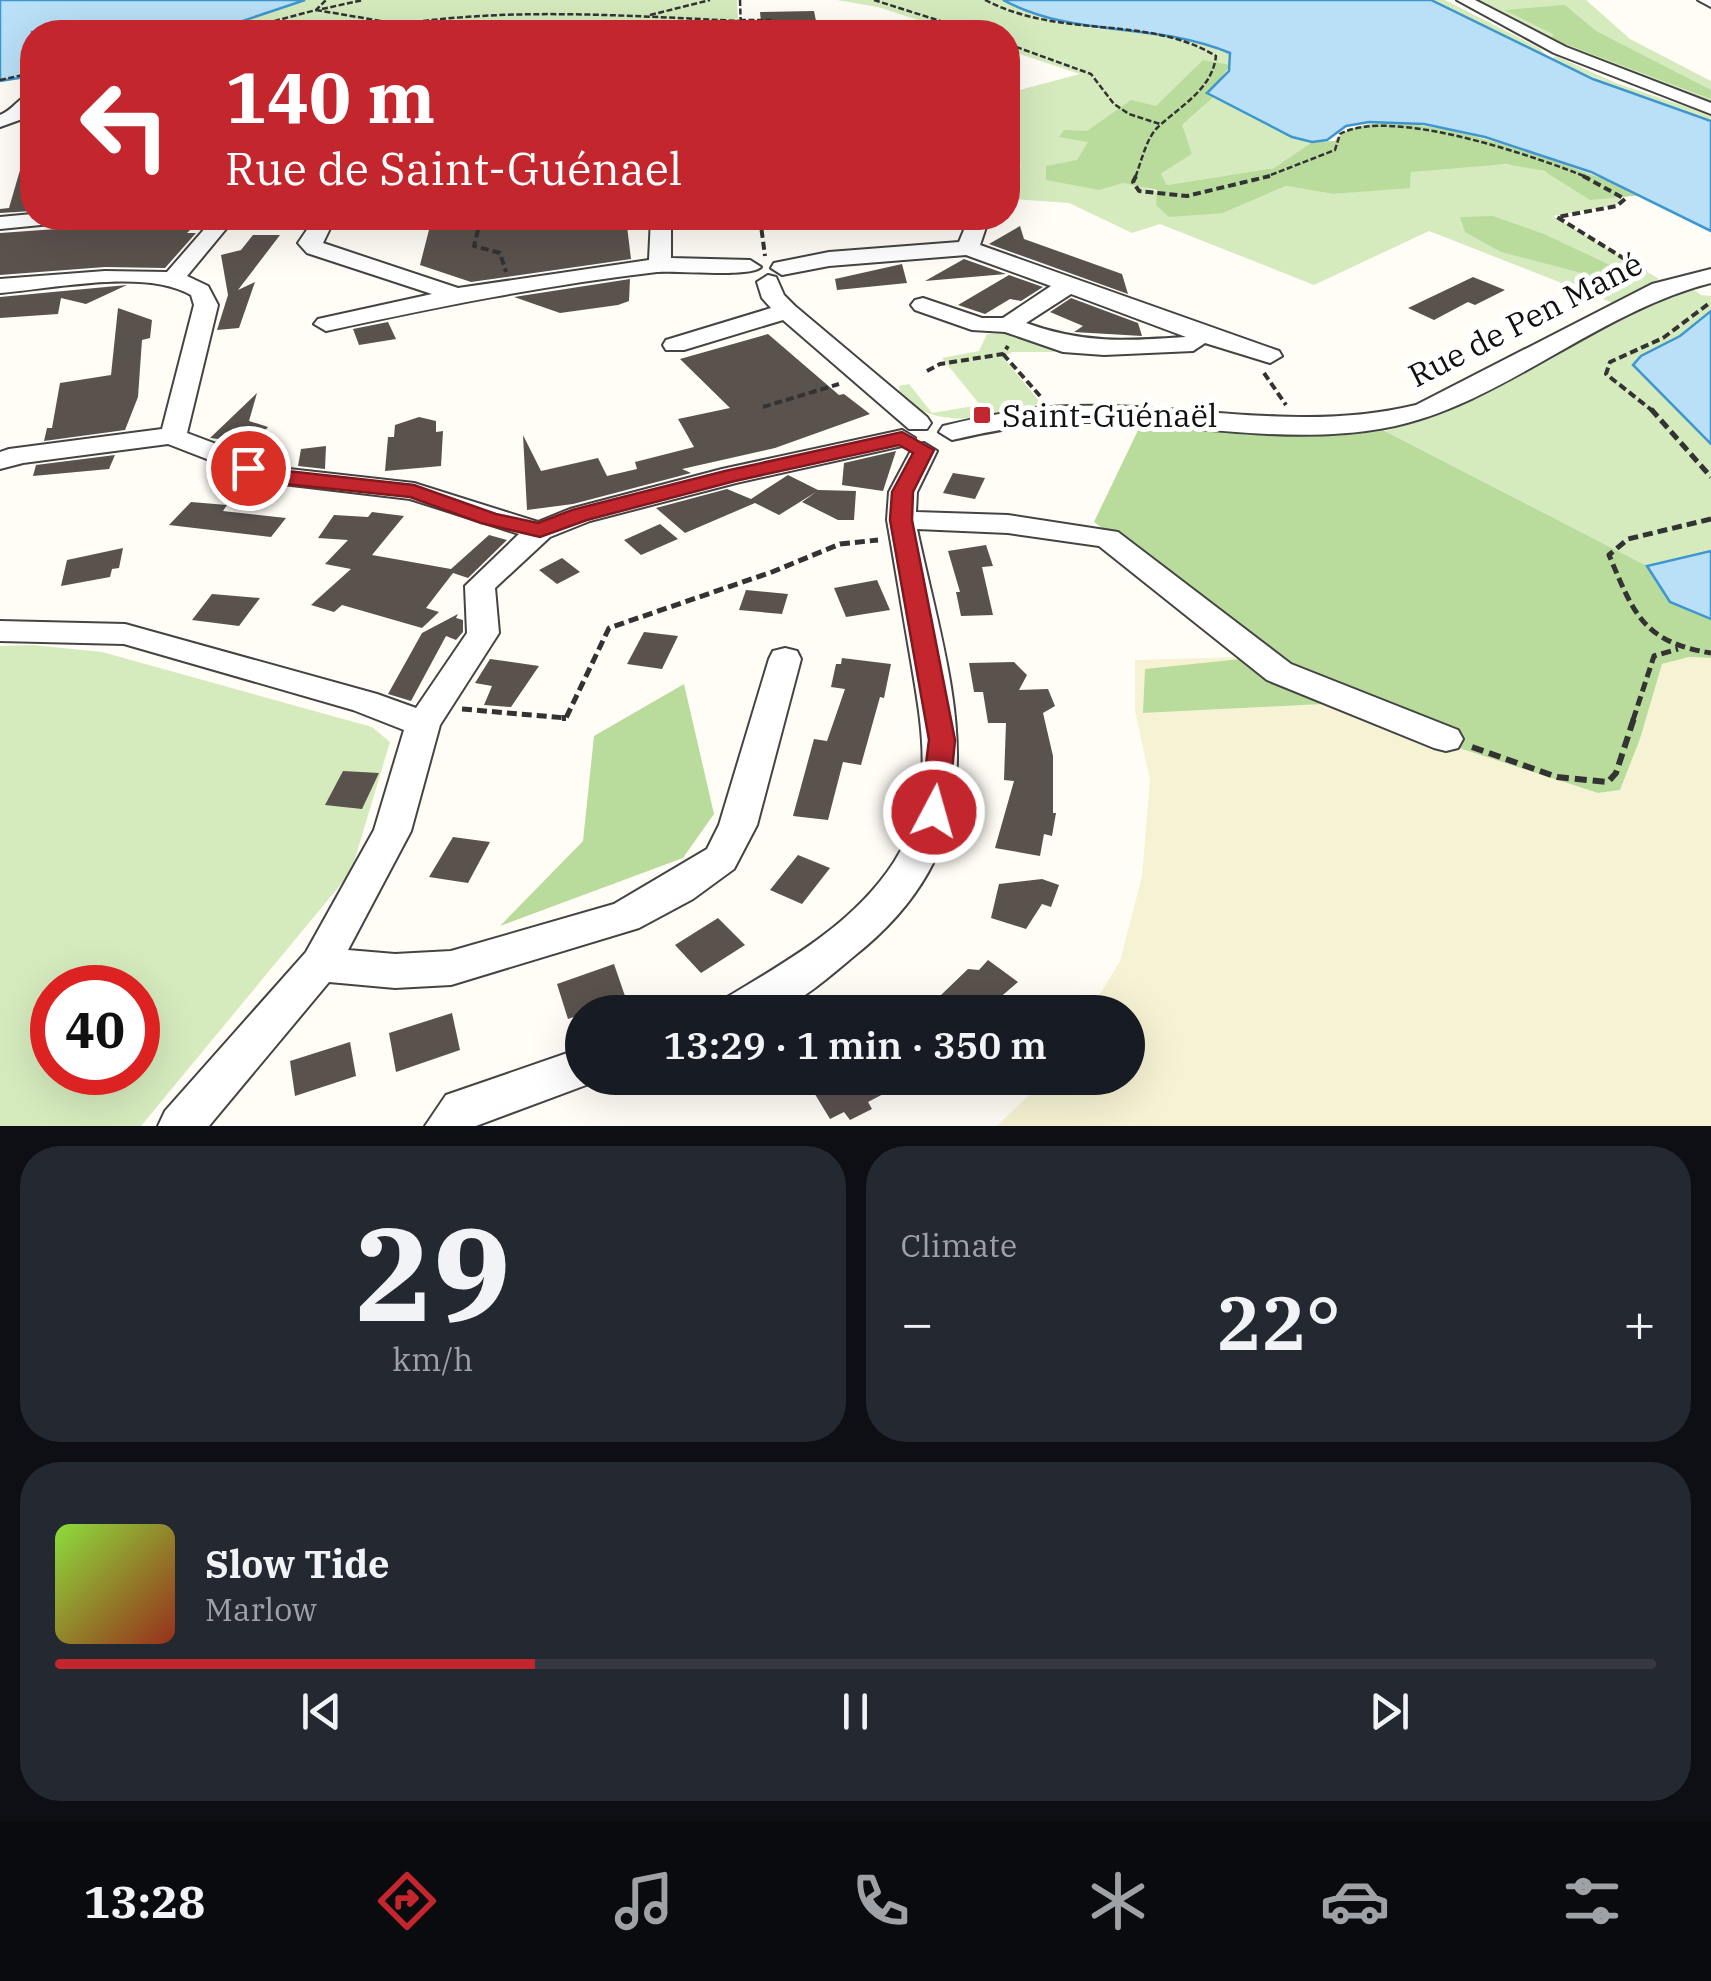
<!DOCTYPE html>
<html lang="en">
<head>
<meta charset="utf-8">
<style>
  :root { --surface:#171b24; --page:#242831; --text:#f1f3f6; --muted:#9ea1a6; --line:#363941; --accent:#c4262e }
  body { margin:0; font-family:"IBM Plex Serif",serif; background:var(--page); color:var(--text); height:100vh; display:flex; flex-direction:column; font-size:38px; white-space:nowrap }
  * { box-sizing:border-box; margin:0 }
  p { font-size:32px; color:var(--muted) }
  .icon { flex:none; width:55px; height:55px; fill:none; stroke:currentColor; stroke-width:2; stroke-linecap:round; stroke-linejoin:round }
  .map { position:relative; height:1126px; overflow:hidden }
  .panel { display:flex; flex-direction:column; gap:20px; padding:20px; background:#0d0f14; flex:1 }
  .panel>* { flex:none }
  .top-card { position:absolute; left:20px; top:20px; width:1000px; height:210px; border-radius:40px; box-shadow:0 10px 40px #0002; background:#c4262e; color:#fff; overflow:hidden }
  .speed { position:absolute; left:30px; top:965px; display:flex; gap:20px; font-size:50px; font-weight:700; text-align:center }
  .speed>* { display:grid; place-content:center; width:130px; height:130px; border-radius:50%; background:var(--surface); box-shadow:0 10px 40px #0002; line-height:1 }
  .speed .limit { border:15px solid #d22; background:#fff; color:#111 }
  .pin { position:absolute; display:grid; place-items:center; width:85px; height:85px; color:#fff; margin:-42px; border:5px solid #fff; border-radius:50%; box-shadow:0 2px 10px #0007 }
  .me { position:absolute; width:110px; margin:-55px; rotate:6deg; stroke-linejoin:round; filter:drop-shadow(0 0 8px #0008) }
  .turn { display:flex; align-items:center; gap:35px; height:210px; padding:0 40px; font-size:45px }
  .turn .icon { width:130px; height:130px; stroke-width:2.5 }
  .turn b { display:block; font-size:70px; line-height:85px }
  .big { font-size:75px; font-weight:600; line-height:1.1 }
  .panel .card { flex:1; display:flex; flex-direction:column; justify-content:center; gap:15px; min-width:0; padding:0 35px; border-radius:40px; background:var(--page) }
  .panel .dial { align-items:center; gap:0 }
  .dial b { font-size:130px; line-height:1 }
  .song { display:flex; align-items:center; gap:30px }
  .cover { width:120px; height:120px; border-radius:15px; background:linear-gradient(135deg,hsl(90 70% 55%),hsl(10 70% 35%)) }
  .played { height:10px; border-radius:5px; background:linear-gradient(90deg,var(--accent) 30%,var(--line) 30%) }
  .keys { display:flex; justify-content:space-around; direction:ltr }
  .heat { display:flex; justify-content:space-between; align-items:center; font-size:55px; direction:ltr }
  .panel .tiles { flex:1; display:grid; gap:20px; grid-template-columns:1fr 1fr }
  .card:last-child { grid-column:span 2 }
  .trip { position:absolute; left:565px; top:995px; width:580px; height:100px; border-radius:50px; background:var(--surface); box-shadow:0 10px 40px #0002; font-weight:600; line-height:100px; text-align:center }
  .menu { display:flex; height:160px; justify-content:space-around; align-items:center; background:#090b0e; color:var(--muted) }
  .menu .icon { width:70px; height:70px }
  .menu .active { color:var(--accent) }
  .menu b { font-size:45px; color:var(--text) }
  .map>svg:first-child { display:block }
</style>
</head>
<body>
<div class="map">
<svg width="1711" height="1126" viewBox="0 0 1711 1126">
  <rect width="100%" height="100%" fill="#fffdf5"/>
  <polygon fill="#f6f3d4" points="1271,656 1144,713 1323,704 1598,793 1620,790 1640,739 1662,664 1689,657 1711,658 1711,1126 997,1126 1047,1078 1128,1078 1128,1012 1089,1012 1120,961 1142,876 1150,780 1135,711 1135,660"/>
  <g fill="#d5ebbd" fill-rule="evenodd">
    <polygon points="305,0 737,0 738,26 703,32 210,32"/>
    <path d="M837,0H1003L1053,20L1099,29L1169,33L1231,54V65L1188,120L1215,96L1292,137L1312,142L1274,168L1167,185L1160,175L1192,154L1181,126L1146,188L1223,213L1286,186L1333,194L1410,187L1411,172C1453,168 1501,157 1542,171C1580,183 1569,201 1619,197L1622,201L1619,204L1553,216L1659,279L1613,303L1429,231L1314,285L1160,224L1132,233L1069,203L1014,199L1019,178L1009,177L1008,167H1021L1008,129V93L1080,74L1008,50V32H955L878,7Z"/>
    <path d="M1431,0H1445L1539,48L1551,59L1556,56L1616,83L1711,115V121C1615,87 1520,51 1431,0Z"/>
    <polygon points="1469,0 1586,0 1630,39 1711,81 1711,104 1622,72"/>
    <polygon points="1692,288 1701,295 1711,296 1711,311 1680,336 1641,356 1633,365 1711,444 1711,551 1647,566 1385,431 1444,413 1663,299"/>
    <path d="M987,334H1018L1054,347V352H1012L1003,357L1044,407C997,415 938,433 900,396L899,386L909,384L932,413L980,405L942,358L979,351Z"/>
    <path d="M33,645L102,652L372,727L390,742L351,872L141,1126H0V646ZM52,988H138V1072H52Z"/>
  </g>
  <g fill="#b9dc9c">
    <polygon points="1565,5 1596,31 1711,90 1711,99 1552,39 1553,34 1504,10"/>
    <path d="M1203,60L1231,65L1208,93L1215,96L1182,125L1192,154L1161,174L1167,185L1274,168L1312,142L1335,141C1378,86 1589,173 1644,195L1590,200L1544,171L1506,164L1411,172L1410,188L1333,194L1286,186L1223,213L1169,217L1156,205L1157,190L1123,183L1099,190L1046,180V166L1077,160L1088,142L1059,137L1064,130L1087,131L1131,100L1156,106Z"/>
    <polygon points="1493,216 1544,234 1614,267 1609,280 1501,252 1465,232 1460,217"/>
    <polygon points="1140,426 1323,434 1381,429 1647,566 1670,602 1711,619 1711,658 1689,657 1662,664 1640,739 1620,790 1598,793 1323,704 1143,713 1145,669 1270,656 1094,522"/>
    <polygon points="684,684 714,814 683,858 500,926 583,841 594,736"/>
  </g>
  <g fill="#b9e0f7" stroke="#3f96cf" stroke-width="2.5">
    <polygon points="0,0 305,0 210,32 32,32 32,76 0,81"/>
    <path d="M1003,0H1431L1593,79L1711,121V231L1591,172L1485,137L1424,124L1369,122L1346,126L1327,140L1312,142L1292,137L1207,93L1229,71L1230,53C1154,21 1076,39 1003,0Z"/>
    <polygon points="1711,311 1711,444 1633,365 1641,356 1680,336"/>
    <polygon points="1711,551 1711,619 1670,602 1647,566"/>
  </g>
  <g fill="#5a524d">
    <polygon points="814,11 818,31 762,32 760,12"/>
    <polygon points="27,146 32,147 32,211 0,213 0,209 9,208"/>
    <polygon points="80,218 202,218 187,233 196,233 165,268 105,267 0,275 0,233 71,228"/>
    <polygon points="448,218 459,218 458,223 467,223 466,227 565,222 565,226 604,225 605,218 626,218 631,259 471,282 420,265 431,222"/>
    <polygon points="1020,226 1024,239 1122,274 1128,294 989,244"/>
    <polygon points="253,235 280,235 238,290 255,282 239,328 217,330 228,295 221,255 241,250"/>
    <polygon points="964,259 1006,274 925,281"/>
    <polygon points="902,264 907,283 837,290 835,279"/>
    <polygon points="1009,275 1043,287 1021,301 1010,299 985,314 958,305"/>
    <polygon points="1473,277 1505,290 1475,305 1468,302 1434,320 1408,308"/>
    <polygon points="630,279 629,301 618,305 560,313 514,297"/>
    <polygon points="127,285 86,304 61,298 58,314 0,318 0,297"/>
    <polygon points="1071,298 1138,323 1142,336 1074,332 1083,326 1050,312"/>
    <polygon points="118,308 152,320 150,338 142,340 138,397 125,430 44,441 47,428 52,428 60,383 111,375"/>
    <polygon points="388,322 396,339 359,345 353,329"/>
    <polygon points="768,334 839,395 844,394 870,414 775,448 682,469 691,473 573,504 527,510 523,435 541,471 598,458 607,476 637,469 635,462 694,447 678,419 730,408 680,359"/>
    <polygon points="257,393 249,421 268,427 253,443 210,438"/>
    <polygon points="419,417 436,421 436,432 443,431 441,466 385,471 388,437 394,437 395,425"/>
    <polygon points="326,446 325,469 298,466 301,449"/>
    <polygon points="896,451 883,491 842,485 844,463"/>
    <polygon points="115,455 109,469 33,476 36,465"/>
    <polygon points="953,473 985,478 975,499 943,493"/>
    <polygon points="788,475 818,490 856,491 854,520 838,520 802,502 816,492 779,515 755,503 685,533 656,508 727,489 751,499"/>
    <polygon points="191,502 227,505 223,511 286,518 271,537 169,525"/>
    <polygon points="372,512 404,516 372,555 451,569 489,535 507,540 468,578 453,573 426,608 439,612 422,628 342,605 334,612 311,605 351,569 325,564 348,540 318,538 334,515 368,517"/>
    <polygon points="660,524 678,539 641,555 624,540"/>
    <polygon points="986,545 993,566 982,567 993,615 961,616 956,592 960,592 948,551"/>
    <polygon points="123,548 119,568 112,569 110,577 61,586 67,560"/>
    <polygon points="562,558 580,572 557,584 539,570"/>
    <polygon points="877,580 890,610 846,617 834,588"/>
    <polygon points="746,590 788,594 782,614 739,610"/>
    <polygon points="212,594 260,598 239,626 192,620"/>
    <polygon points="458,614 456,618 463,620 463,632 456,640 446,636 411,701 388,694 422,633"/>
    <polygon points="644,632 678,636 662,669 627,664"/>
    <polygon points="842,658 891,664 884,698 880,697 861,765 843,762 828,820 793,816 814,739 827,741 845,689 831,687 836,664 841,664"/>
    <polygon points="490,659 539,666 511,707 484,705 492,686 475,683"/>
    <polygon points="1014,662 1027,675 1019,690 1048,689 1055,706 1043,713 1053,756 1053,813 1056,813 1052,836 1044,834 1040,856 995,848 1014,781 1004,780 1006,723 988,723 983,692 974,692 969,663"/>
    <polygon points="343,771 379,773 362,809 325,805"/>
    <polygon points="453,837 490,842 468,883 429,877"/>
    <polygon points="798,855 830,868 802,904 770,890"/>
    <polygon points="1042,879 1059,885 1051,907 1042,904 1026,929 991,918 999,884"/>
    <polygon points="718,918 745,945 701,973 675,945"/>
    <polygon points="988,960 1018,982 983,1012 964,1012 941,995 968,969 979,970"/>
    <polygon points="614,964 626,999 568,1019 557,984"/>
    <polygon points="452,1013 460,1050 396,1072 389,1033"/>
    <polygon points="350,1042 356,1076 295,1096 290,1061"/>
    <polygon points="825,1078 879,1078 889,1091 868,1102 872,1109 850,1120 844,1112 830,1119 810,1086"/>
  </g>
  <g fill="none" stroke-linecap="round" stroke-linejoin="round">
    <defs>
      <g id="minor">
        <polygon points="1457,0 1475,0 1566,47 1711,103 1711,114 1554,53"/>
        <polygon points="1698,0 1711,0 1711,7"/>
        <path d="M32,93V109L25,118L0,127V115C13,110 20,96 32,93Z"/>
        <polygon points="32,214 32,218 61,218 51,224 0,229 0,217"/>
        <path d="M214,218H235L187,276L208,286L218,305L187,433L280,468L414,483L538,522L570,509L722,469L902,430L915,438L911,444L736,483L590,521L550,537L495,588L499,633L440,725L411,831L348,950L395,954L451,951L614,904L707,849L719,825L769,659L773,651L785,648L797,651L801,659L757,825L734,869L693,899L639,928L451,985L395,988L329,982L209,1126H158L165,1111L306,952L374,830L404,730L353,710L124,644L0,641V621L125,624L377,694L416,708L467,633L465,586L519,534L410,499L266,482L168,444L23,463L0,469V452L9,449L162,429L194,305L191,295C145,268 52,289 0,293V279L105,271L167,272Z"/>
        <path d="M315,218H335L323,243L458,288L649,260L651,218H671V258L750,260L761,267C750,278 678,270 657,272C545,285 436,307 326,331L314,324L318,319L432,294L307,253L298,243Z"/>
        <path d="M969,218H989L980,245L1279,351L1282,356L1270,363L1205,343L1193,351L1104,355L1063,352L1005,332L972,330L915,310L911,305L915,300L923,298L982,318H1003L1051,286L966,255L829,266L782,275L771,268L774,263L829,252L959,242ZM1071,294L1186,337C1126,341 1084,344 1026,323Z"/>
        <path d="M1711,269V283C1596,312 1499,407 1385,428C1287,446 1186,423 1088,422C1042,421 997,430 952,440L939,432L943,426C985,416 1028,407 1072,406C1188,403 1301,433 1416,405L1652,284Z"/>
        <polygon points="768,275 776,277 784,295 795,306 927,417 931,423 927,429 909,429 783,320 684,350 666,350 663,345 666,340 771,308 762,298 757,282"/>
        <path d="M924,443L937,451L917,492L916,512L1008,515L1118,532L1291,664L1458,730L1463,739L1458,748L1446,751L1434,748L1267,680L1099,546L1008,533L917,529C952,694 1010,833 853,957C835,972 794,1008 772,1012C755,1016 735,1012 718,1012L724,999C786,962 854,924 894,862C937,795 922,727 910,655C902,610 895,565 887,520L889,492L914,445Z"/>
        <polygon points="582,1048 582,1078 599,1078 597,1081 476,1126 425,1126 446,1095"/>
      </g>
    </defs>
    <use href="#minor" stroke="#444" stroke-width="4"/>
    <g stroke="#333" stroke-width="2.5" stroke-dasharray="6 2.5" stroke-linecap="butt">
      <polyline points="740,0 741,32"/>
      <polyline points="874,0 975,32"/>
      <path d="M985,0C1063,40 1146,14 1216,56C1212,90 1180,106 1157,128C1146,139 1141,163 1135,178"/>
      <polyline points="322,9 363,0"/>
      <polyline points="316,10 387,22"/>
      <polyline points="650,15 710,0"/>
      <polyline points="740,20 771,20 795,26"/>
      <polyline points="233,32 316,10 326,0"/>
      <path d="M356,32C484,5 611,15 740,21"/>
      <polyline points="1008,44 1091,74 1114,104 1129,114 1160,124"/>
      <polyline points="0,80 32,73"/>
      <path d="M1263,178L1335,150L1340,134C1391,106 1537,157 1589,178"/>
    </g>
    <g stroke="#333" stroke-width="4" stroke-dasharray="8 4" stroke-linecap="butt">
      <polyline points="1136,176 1133,182 1139,191 1187,196 1270,176"/>
      <polyline points="1583,176 1625,199 1617,206 1557,217 1649,274"/>
      <polyline points="481,218 474,246 500,253 506,272"/>
      <polyline points="760,218 765,256"/>
      <polyline points="1003,354 1041,397"/>
      <polyline points="927,371 940,364 1003,354 1008,346"/>
      <polyline points="1264,373 1286,405"/>
      <polyline points="763,407 839,384"/>
      <polyline points="1654,412 1606,374 1610,362 1663,338 1711,302"/>
    </g>
    <g stroke="#333" stroke-width="5" stroke-dasharray="10 5" stroke-linecap="butt">
      <polyline points="1651,409 1711,477"/>
      <path d="M1711,519L1628,539L1609,555C1634,614 1643,642 1711,653"/>
      <polyline points="462,709 566,718 609,628 772,572 840,544 878,540"/>
      <polyline points="1633,720 1654,656 1678,649"/>
    </g>
    <g stroke="#333" stroke-width="6" stroke-dasharray="12 6" stroke-linecap="butt">
      <polyline points="562,718 566,718"/>
      <polyline points="1472,747 1557,777 1608,782 1616,773 1634,718"/>
    </g>
    <use href="#minor" fill="#fff" fill-rule="evenodd"/>
  </g>
  <polygon fill="#c4262e" stroke="#7f191e" stroke-width="2.5" points="902,432 934,450 913,492 912,520 955,740 948,812 944,819 934,822 924,819 920,812 929,740 890,520 892,492 913,453 899,445 735,481 587,520 540,537 481,523 410,497 276,483 240,472 237,468 248,461 278,470 414,485 496,514 538,523 572,510 725,471"/>
  <rect fill="#c4262e" stroke="#fff" stroke-width="4" x="972" y="405" width="20" height="20" rx="5"/>
  <g text-anchor="middle" dominant-baseline="central" stroke-width="10" stroke-linejoin="round" paint-order="stroke">
    <g font-size="32" fill="#111" stroke="#fff">
      <text transform="translate(1525 319) rotate(-27)">Rue de Pen Mané</text>
    </g>
    <g font-size="32" fill="#111" stroke="#fff" text-anchor="start">
      <text x="1002" y="415">Saint-Guénaël</text>
    </g>
  </g>
</svg>
<div class="speed"><div class="limit">40</div></div>
<div class="pin" style="left:248px;top:468px;background:#d93025"><svg class="icon" aria-label="arrive" viewBox="0 0 24 24"><path d="M6 21V4h12l-3 4 3 4H6"/></svg></div>
<svg class="me" style="left:934px;top:812px" viewBox="-20 -20 40 40"><circle r="17" fill="#c4262e" stroke="#fff" stroke-width="3"/><path d="M0-11L8 9 0 5-8 9z" fill="#fff"/></svg>
<div class="trip">13:29 · 1 min · 350 m</div>
<div class="top-card">
<div class="turn"><svg class="icon" aria-label="left" viewBox="0 0 24 24"><path d="M17 20v-9H6M10 6l-5 5 5 5"/></svg><div><b>140 m</b>Rue de Saint-Guénael</div></div>
</div>
</div>
<section class="panel">
<div class="tiles">
<div class="card dial"><b>29</b><p>km/h</p></div>
<div class="card"><p>Climate</p>
<div class="heat"><a>−</a><b class="big">22°</b><a>+</a></div>
</div>
<div class="card">
<div class="song"><i class="cover"></i><div><b>Slow Tide</b><p>Marlow</p></div></div>
<div class="played"></div>
<div class="keys"><svg class="icon" aria-label="previous" viewBox="0 0 24 24"><path d="M18 5L8 12l10 7zM5 5v14"/></svg><svg class="icon" aria-label="pause" viewBox="0 0 24 24"><path d="M8 5v14M16 5v14"/></svg><svg class="icon" aria-label="next" viewBox="0 0 24 24"><path d="M6 5l10 7-10 7zM19 5v14"/></svg></div>
</div>
</div>
</section>
<nav class="menu">
<b>13:28</b>
<svg class="icon active" aria-label="directions" viewBox="0 0 24 24"><path d="M12 3l9 9-9 9-9-9zM9 14v-3h6M13 9l2 2-2 2"/></svg>
<svg class="icon" aria-label="music" viewBox="0 0 24 24"><path d="M9 18V5l10-2v13"/><circle cx="6" cy="18" r="3"/><circle cx="16" cy="16" r="3"/></svg>
<svg class="icon" aria-label="phone" viewBox="0 0 24 24"><path d="M5 4h4l2 5-3 2q2 4 5 5l2-3 5 2v4C11 20 4 13 5 4z"/></svg>
<svg class="icon" aria-label="climate" viewBox="0 0 24 24"><path d="M12 3v18M4 7l16 10M4 17L20 7"/></svg>
<svg class="icon" aria-label="car" viewBox="0 0 24 24"><path d="M5 17H2v-5l4-1 3-4h7l3 4 3 1v5h-3M9 17h6M6 11h13"/><circle cx="7" cy="17" r="2"/><circle cx="17" cy="17" r="2"/></svg>
<svg class="icon" aria-label="filters" viewBox="0 0 24 24"><path d="M4 7h16M4 17h16"/><circle cx="9" cy="7" r="2"/><circle cx="15" cy="17" r="2"/></svg>
</nav>
</body>
</html>
